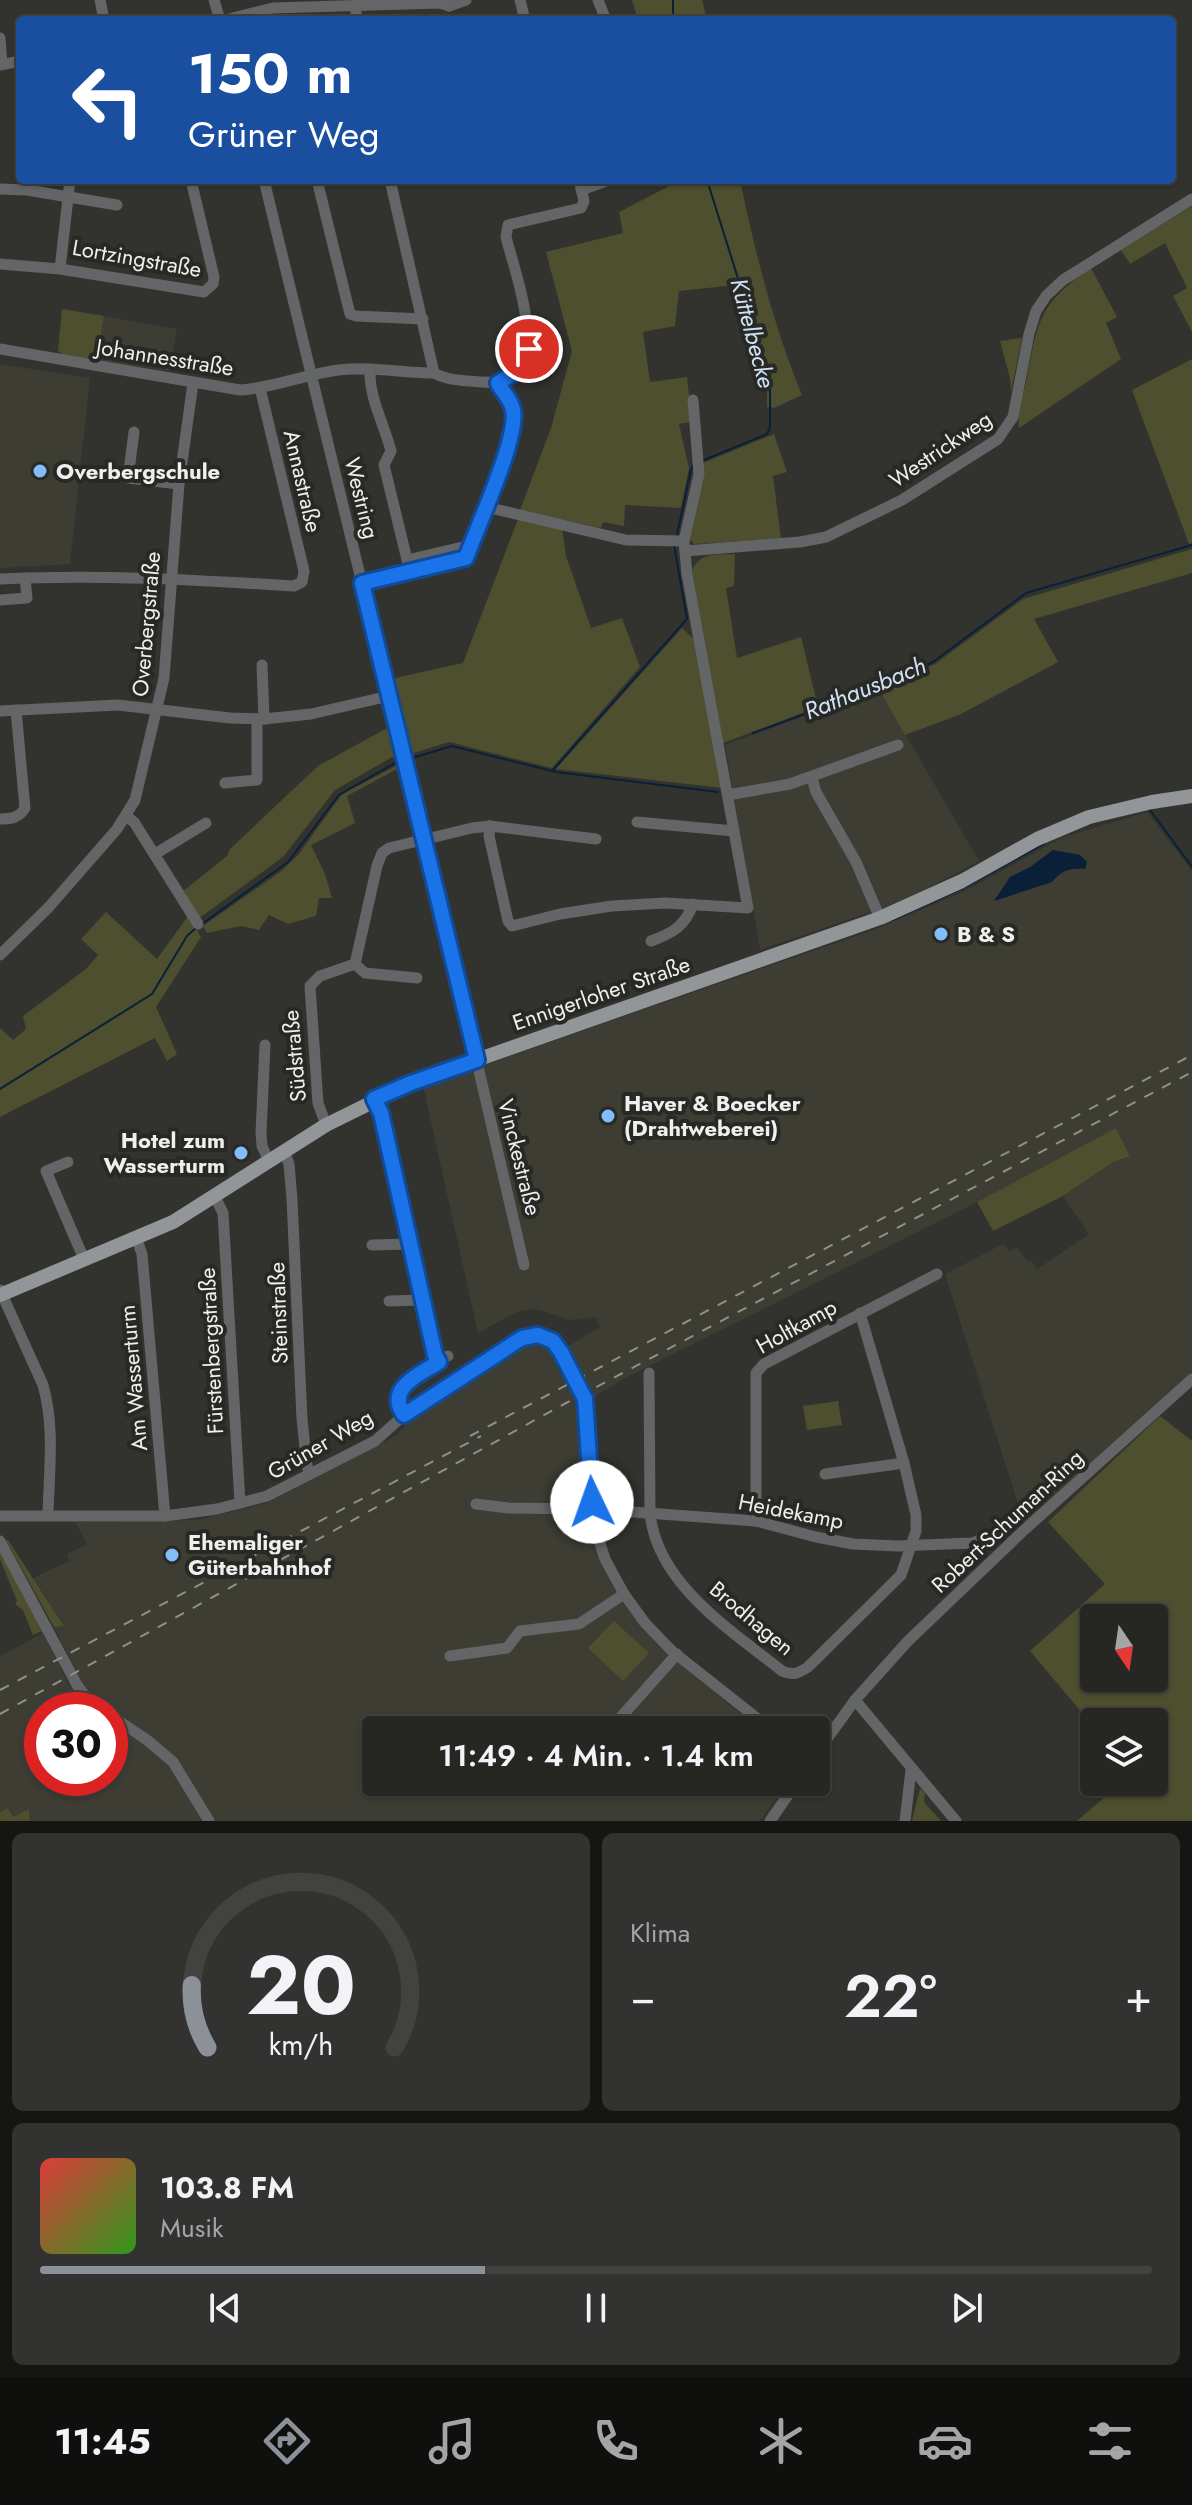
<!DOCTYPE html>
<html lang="de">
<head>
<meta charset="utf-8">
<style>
  :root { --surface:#262623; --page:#323230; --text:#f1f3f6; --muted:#a4a5a6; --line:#424341; --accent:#8c9099 }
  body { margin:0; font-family:Jost,sans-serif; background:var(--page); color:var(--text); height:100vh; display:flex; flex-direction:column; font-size:30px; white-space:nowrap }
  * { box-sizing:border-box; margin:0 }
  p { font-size:26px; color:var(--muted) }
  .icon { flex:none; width:44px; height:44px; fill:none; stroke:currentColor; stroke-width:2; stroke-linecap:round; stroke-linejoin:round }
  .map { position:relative; height:1821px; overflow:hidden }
  .panel { display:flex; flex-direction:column; gap:12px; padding:12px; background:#151513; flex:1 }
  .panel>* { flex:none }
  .guide { position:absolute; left:16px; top:16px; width:1160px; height:168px; border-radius:8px; box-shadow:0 2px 6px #0004,0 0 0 2px var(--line); background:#1a4fa0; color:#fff; overflow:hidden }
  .needle { width:52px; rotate:167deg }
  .buttons { position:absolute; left:1080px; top:1604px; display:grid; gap:16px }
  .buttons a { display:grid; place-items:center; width:88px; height:88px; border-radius:8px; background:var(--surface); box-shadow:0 2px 6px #0004,0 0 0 2px var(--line); font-size:40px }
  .speed { position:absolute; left:24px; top:1692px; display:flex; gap:16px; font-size:40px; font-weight:700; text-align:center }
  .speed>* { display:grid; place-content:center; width:104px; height:104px; border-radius:50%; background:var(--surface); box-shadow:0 2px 6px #0004,0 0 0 2px var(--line); line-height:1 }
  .speed .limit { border:12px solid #d22; background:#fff; color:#111 }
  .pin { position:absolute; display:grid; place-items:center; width:68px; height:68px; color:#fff; margin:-34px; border:4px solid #fff; border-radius:50%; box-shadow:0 2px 8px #0007 }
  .me { position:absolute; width:88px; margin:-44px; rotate:357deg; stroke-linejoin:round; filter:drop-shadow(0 0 6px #0008) }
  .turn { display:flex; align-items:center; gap:28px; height:168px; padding:0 40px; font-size:36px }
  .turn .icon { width:104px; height:104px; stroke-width:2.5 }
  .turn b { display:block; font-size:56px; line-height:68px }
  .big { font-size:60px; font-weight:600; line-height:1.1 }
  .panel .tile { flex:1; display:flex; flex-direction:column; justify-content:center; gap:12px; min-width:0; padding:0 28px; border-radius:12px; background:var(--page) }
  .panel .dial { align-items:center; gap:0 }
  .dial svg { height:208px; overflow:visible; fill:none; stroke:var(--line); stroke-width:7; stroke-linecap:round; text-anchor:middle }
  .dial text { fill:var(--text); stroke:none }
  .song { display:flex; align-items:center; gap:24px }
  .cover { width:96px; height:96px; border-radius:12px; background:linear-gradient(135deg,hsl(0 70% 55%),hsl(110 70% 35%)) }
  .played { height:8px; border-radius:4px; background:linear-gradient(90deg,var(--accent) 40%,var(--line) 40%) }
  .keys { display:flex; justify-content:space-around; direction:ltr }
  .heat { display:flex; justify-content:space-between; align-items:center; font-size:44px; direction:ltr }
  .panel .tiles { flex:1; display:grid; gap:12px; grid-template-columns:1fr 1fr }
  .tile:last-child { grid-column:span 2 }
  .trip { position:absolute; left:362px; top:1716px; width:468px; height:80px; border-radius:8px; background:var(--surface); box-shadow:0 2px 6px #0004,0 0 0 2px var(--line); font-weight:600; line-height:80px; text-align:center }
  .menu { display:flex; height:128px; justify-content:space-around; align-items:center; background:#0f0f0e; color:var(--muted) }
  .menu .icon { width:56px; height:56px }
  .menu .selected { color:var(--accent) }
  .menu b { font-size:36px; color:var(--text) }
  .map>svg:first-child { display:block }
</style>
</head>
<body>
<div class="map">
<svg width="1192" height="1821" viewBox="0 0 1192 1821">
  <rect width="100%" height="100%" fill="#32332f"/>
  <g fill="#3d3d34" fill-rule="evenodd">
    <polygon points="104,316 177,329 170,371 97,360"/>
    <polygon points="0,364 90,378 70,564 0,568"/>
    <polygon points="879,689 979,861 919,893 885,907 760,950 725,745"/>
    <polygon points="1147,812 1192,871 1192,1374 1024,1523 945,1274 1003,1244 1009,1251 1017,1247 1027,1261 1031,1260 1037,1269 1089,1234 1063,1196 1112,1163 1130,1156 1116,1128 977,1202 621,1380 590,1400 565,1348 600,1327 596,1317 570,1320 540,1310 530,1309 517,1312 478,1333 423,1086 876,929 965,891 1061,838"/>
    <path d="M528,1342L546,1344L556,1353L580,1399L585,1502L591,1535L618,1596L641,1627L668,1655L761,1730H376V1782H787L760,1821H30L29,1809L13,1817L8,1808L0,1812V1656L43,1633L69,1685L80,1680L54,1627L63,1624L33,1578L69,1561L67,1554L87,1544L75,1522L199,1520L267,1503L397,1435L419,1410ZM42,1710H110V1778H42Z"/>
  </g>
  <g fill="#4d4f2e" fill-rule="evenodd">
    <polygon points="632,0 702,0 707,20 638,20"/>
    <path d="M675,180H740C755,252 774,327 802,395L774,408L767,407V380L736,285L679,291L675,326L643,332L650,382L687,377L692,422L679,424L689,468L681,508L625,505L624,526L603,522L601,528L520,510L551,428L572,351L546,252L623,233L619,212L675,183Z"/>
    <polygon points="1192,206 1192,332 1173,296 1187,288 1165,243 1130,264 1121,250"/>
    <path d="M1091,268L1117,317L1106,323L1121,359L1019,428C1017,412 1024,393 1027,378C1038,319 1040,303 1091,268Z"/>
    <polygon points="62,309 104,316 97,360 64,355 58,351"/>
    <polygon points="1022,338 1011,392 1010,378 1000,341"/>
    <polygon points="1192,359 1192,543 1189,544 1132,390"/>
    <polygon points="774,434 787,472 773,476 781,539 694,544 689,538 703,463"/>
    <polygon points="518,519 562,528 566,556 591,628 622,618 640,667 552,768 449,742 410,754 391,679 463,663"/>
    <polygon points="1192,549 1192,573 1034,619 1058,662 961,714 905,735 879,689 935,664 1023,599"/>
    <path d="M735,554L734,586L726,588L737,658L801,637L818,707L723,743L692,571C699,552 717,555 735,554Z"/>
    <polygon points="682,628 694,639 723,788 556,769"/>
    <polygon points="387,728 394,756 335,790 283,857 198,919 182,892 227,856 230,849 318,766"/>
    <polygon points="396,766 397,769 347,796 355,823 311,845 325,874 332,898 319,898 316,916 288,924 269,915 259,930 241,926 207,933 203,926 280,872 298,855 342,794"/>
    <polygon points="106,912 157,959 189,915 201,937 156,1007 177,1054 167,1061 155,1038 0,1117 0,1028 13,1040 26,1029 23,1016 86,969 98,955 81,939"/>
    <polygon points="1116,1128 1130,1156 1112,1163 1063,1196 993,1231 977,1202"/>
    <polygon points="838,1401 842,1425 807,1430 803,1406"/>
    <path d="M1160,1416L1192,1441V1821H1077L1122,1782H1154V1722H1094V1727L1030,1651L1105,1584L1048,1522ZM1094,1618H1154V1678H1094Z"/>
    <polygon points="6,1540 8,1540 64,1626 54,1627"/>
    <polygon points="0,1551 42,1631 33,1635 23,1610 15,1604 17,1601 0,1559"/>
    <polygon points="614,1621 649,1653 623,1681 588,1648"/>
    <polygon points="920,1788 925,1793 924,1802 941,1821 912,1821"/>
    <polygon points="8,1808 13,1817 29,1809 30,1821 0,1821 0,1812"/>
  </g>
  <path fill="#092038" d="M1053,850L1080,855L1087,862L1085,869C1070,868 1062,870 1052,882L994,901L1010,877L1030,867Z"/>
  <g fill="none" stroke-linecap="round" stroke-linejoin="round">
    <g stroke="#092038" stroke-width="2">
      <polyline points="673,20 673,0"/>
      <polyline points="704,460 767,434 770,428 770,380 707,180"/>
      <polyline points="677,535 691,469 694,464"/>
      <polyline points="753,733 881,686 933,662 1026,593 1192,545"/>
      <polyline points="412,758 452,746 556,772 718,792"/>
      <polyline points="552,771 687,619 674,545"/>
      <polyline points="1150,810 1192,867"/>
      <polyline points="892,920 963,888 1045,843"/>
      <polyline points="202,924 288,862 339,795 395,763"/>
      <polyline points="0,1089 152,994 187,936 197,927"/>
    </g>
    <g stroke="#636566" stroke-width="11">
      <polyline points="100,0 104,20"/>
      <polyline points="214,0 220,20"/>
      <polyline points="520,0 525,20"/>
      <polyline points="598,0 606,20"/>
      <polyline points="356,4 356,20"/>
      <polyline points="449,6 466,0"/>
      <polyline points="225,20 273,8 440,3 449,6"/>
      <polyline points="0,38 2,64"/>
      <polyline points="0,65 20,61"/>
      <polyline points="264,180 451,950 524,1265"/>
      <polyline points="317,180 350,314 356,316 423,319"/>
      <polyline points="390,180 434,373"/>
      <polyline points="0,189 27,190 117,205"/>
      <polyline points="581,190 609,180"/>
      <polyline points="0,264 60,269 204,292 213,284 214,277 191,180"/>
      <polyline points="60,269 70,180"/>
      <path d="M0,349L240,390C274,388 305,374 339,370C371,366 403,373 434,373C448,381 468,381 484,382C560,391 515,274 506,237L508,225L581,208L584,201L579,180"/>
      <path d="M370,370C369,398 384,424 391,451L384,465L410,572"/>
      <polyline points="134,432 128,478 179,484"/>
      <polyline points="486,507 626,540 684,541"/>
      <polyline points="685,551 800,542 826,537 902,500 998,439 1013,417 1029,334 1036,311 1046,296 1063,280 1192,199"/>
      <polyline points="407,560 471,545"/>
      <path d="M0,579C98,574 196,580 294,586L302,582L304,571L260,388"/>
      <path d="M362,583L466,558L512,434C517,407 510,405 498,383"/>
      <polyline points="0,600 27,598 25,578"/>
      <polyline points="262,665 264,719"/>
      <polyline points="0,711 118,705 230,718 264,719 311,714 389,696"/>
      <polyline points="812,778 816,792 856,862 880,918"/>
      <polyline points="225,783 257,780 257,719"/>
      <polyline points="728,795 790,784 898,745"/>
      <polyline points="127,817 134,822 198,924"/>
      <path d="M0,819C11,819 19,818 25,808L16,710"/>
      <polyline points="637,822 734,831"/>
      <polyline points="490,826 489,836 508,921 512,926 560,914 612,906 665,903 748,908 687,574 684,541 699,474 693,400"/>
      <polyline points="155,854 206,823"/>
      <path d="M651,941C673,933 685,926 693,904"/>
      <polyline points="0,955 49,907 117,829 135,800 164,678 179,484 193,383"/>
      <polyline points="355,964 377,866 382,853 389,848 472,828 490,826 596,839"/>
      <polyline points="355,964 365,973 417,978"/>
      <polyline points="265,1045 261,1133 262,1146 269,1161"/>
      <polyline points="374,1099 381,1113 435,1355 439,1362"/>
      <polyline points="326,1125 318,1103 310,986 320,976 355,964"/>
      <polyline points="284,1151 289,1164 292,1199 302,1419 307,1466 310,1474"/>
      <polyline points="68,1162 46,1171 84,1259"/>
      <polyline points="215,1197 223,1213 240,1503"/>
      <polyline points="136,1237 142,1254 165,1516"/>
      <polyline points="372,1245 410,1244"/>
      <path d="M0,1290L43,1385C55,1427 49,1472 48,1515"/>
      <polyline points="389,1301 423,1300"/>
      <path d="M649,1373L650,1514C658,1585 731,1630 782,1671C793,1676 799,1673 808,1667L901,1575L916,1531V1515L904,1463L860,1313"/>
      <path d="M404,1415C383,1386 428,1368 448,1356"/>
      <polyline points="825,1474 904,1463"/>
      <polyline points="476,1504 508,1508 592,1509 756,1521 816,1537 853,1544 898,1546 972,1543 982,1539"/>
      <polyline points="0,1516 165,1516 217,1509 267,1496 375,1441 404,1415 522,1338 538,1335 553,1341 561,1352 585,1399 592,1509 597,1534 605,1559 624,1594 645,1623 672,1651 772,1730"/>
      <polyline points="756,1521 756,1373 764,1364 937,1274"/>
      <polyline points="0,1541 77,1685 85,1696 102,1710"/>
      <polyline points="450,1656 507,1648 520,1631 579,1624 624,1594"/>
      <polyline points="855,1700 956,1821"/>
      <polyline points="110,1715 147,1740 173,1762 209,1821"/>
      <polyline points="595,1730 612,1724 621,1717 677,1654"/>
      <polyline points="816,1754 855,1700 908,1641 1022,1532 1192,1379"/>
      <polyline points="770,1821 797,1782"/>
      <polyline points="905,1821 911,1770"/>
    </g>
    <polyline stroke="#939699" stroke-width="14" points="0,1295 173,1222 326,1125 411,1083 880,918 962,881 1037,839 1089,817 1152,802 1192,796"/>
    <g stroke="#8f8f8c" stroke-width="2" stroke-dasharray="10 10" stroke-linecap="butt">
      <polyline points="470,1436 1192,1055"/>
      <polyline points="0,1690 481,1436"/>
      <polyline points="0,1714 566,1403 1192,1072"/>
    </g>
  </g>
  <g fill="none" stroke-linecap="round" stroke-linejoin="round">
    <defs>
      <path id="route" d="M529,349L519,370L498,383C503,393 511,399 513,410C519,437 477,527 466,558L362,583L477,1060L411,1083L374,1099L381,1113L435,1355L439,1362C420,1374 385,1388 404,1415L522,1338L538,1335L553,1341L561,1352L585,1399L592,1502"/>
    </defs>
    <use href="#route" stroke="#114b97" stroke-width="20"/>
    <use href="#route" stroke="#1a73e8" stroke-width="14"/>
  </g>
  <g fill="#83bcfb" stroke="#282925" stroke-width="3">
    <circle cx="40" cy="471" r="8"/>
    <circle cx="941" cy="934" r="8"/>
    <circle cx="608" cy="1116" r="8"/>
    <circle cx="241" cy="1153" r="8"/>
    <circle cx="172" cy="1555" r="8"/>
  </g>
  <g text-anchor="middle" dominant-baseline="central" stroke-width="8" stroke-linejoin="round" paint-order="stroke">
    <g font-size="22" fill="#efefed" stroke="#282925">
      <text transform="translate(137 258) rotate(10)">Lortzingstraße</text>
      <text transform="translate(165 357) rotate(9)">Johannesstraße</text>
      <text transform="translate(940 449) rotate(-34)">Westrickweg</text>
      <text transform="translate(303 481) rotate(77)">Annastraße</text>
      <text transform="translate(362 498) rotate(76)">Westring</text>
      <text transform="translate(146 624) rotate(-85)">Overbergstraße</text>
      <text transform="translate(601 993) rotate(-19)">Ennigerloher Straße</text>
      <text transform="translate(294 1056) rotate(-95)">Südstraße</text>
      <text transform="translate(520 1157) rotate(76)">Vinckestraße</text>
      <text transform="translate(278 1313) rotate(-92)">Steinstraße</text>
      <text transform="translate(796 1326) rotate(-29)">Holtkamp</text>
      <text transform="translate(211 1351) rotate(-93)">Fürstenbergstraße</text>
      <text transform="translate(133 1378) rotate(-95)">Am Wasserturm</text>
      <text transform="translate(320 1444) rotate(-30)">Grüner Weg</text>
      <text transform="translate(791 1511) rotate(11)">Heidekamp</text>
      <text transform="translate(1007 1521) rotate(-43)">Robert-Schuman-Ring</text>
      <text transform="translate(752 1618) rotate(40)">Brodhagen</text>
    </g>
    <g font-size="22" font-weight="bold" fill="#efefed" stroke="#282925" text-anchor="start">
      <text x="56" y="471">Overbergschule</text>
      <text x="957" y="934">B &amp; S</text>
      <text x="624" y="1103">Haver &amp; Boecker<tspan x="624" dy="25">(Drahtweberei)</tspan></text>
      <text x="225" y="1140" text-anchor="end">Hotel zum<tspan x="225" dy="25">Wasserturm</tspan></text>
      <text x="188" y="1542">Ehemaliger<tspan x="188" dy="25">Güterbahnhof</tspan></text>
    </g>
    <g font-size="24" font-style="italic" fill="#d0e2f6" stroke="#282925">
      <text transform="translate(753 333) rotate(75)">Küttelbecke</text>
      <text transform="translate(865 688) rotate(-22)">Rathausbach</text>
    </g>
  </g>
</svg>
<div class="buttons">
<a><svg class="needle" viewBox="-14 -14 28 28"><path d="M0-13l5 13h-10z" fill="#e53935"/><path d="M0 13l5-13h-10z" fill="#a4a5a6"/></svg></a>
<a><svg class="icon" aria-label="layers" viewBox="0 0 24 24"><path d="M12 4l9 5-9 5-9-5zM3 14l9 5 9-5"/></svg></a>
</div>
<div class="speed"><div class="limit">30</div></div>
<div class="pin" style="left:529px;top:349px;background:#d93025"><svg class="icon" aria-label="arrive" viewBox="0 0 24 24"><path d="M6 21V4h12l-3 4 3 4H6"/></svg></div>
<svg class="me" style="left:592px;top:1502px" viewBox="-20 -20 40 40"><circle r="19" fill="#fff"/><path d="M0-13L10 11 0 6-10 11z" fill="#1a73e8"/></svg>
<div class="trip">11:49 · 4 Min. · 1.4 km</div>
<div class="guide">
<div class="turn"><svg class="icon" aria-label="left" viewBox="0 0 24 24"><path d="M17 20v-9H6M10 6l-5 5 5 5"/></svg><div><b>150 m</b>Grüner Weg</div></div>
</div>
</div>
<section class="panel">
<div class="tiles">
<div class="tile dial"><svg viewBox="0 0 100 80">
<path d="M14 69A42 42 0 1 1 86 69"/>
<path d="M14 69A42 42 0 0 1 8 45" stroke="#8c9099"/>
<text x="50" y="56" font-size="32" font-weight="700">20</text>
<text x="50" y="72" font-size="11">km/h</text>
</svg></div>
<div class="tile"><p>Klima</p>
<div class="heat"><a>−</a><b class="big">22°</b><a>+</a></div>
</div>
<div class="tile">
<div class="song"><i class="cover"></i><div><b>103.8 FM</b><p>Musik</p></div></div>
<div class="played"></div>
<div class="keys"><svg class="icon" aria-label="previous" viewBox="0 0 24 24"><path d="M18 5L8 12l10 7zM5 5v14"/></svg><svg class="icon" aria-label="pause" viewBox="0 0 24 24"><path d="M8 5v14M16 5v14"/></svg><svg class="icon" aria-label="next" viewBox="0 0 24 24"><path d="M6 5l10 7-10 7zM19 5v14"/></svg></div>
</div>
</div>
</section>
<nav class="menu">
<b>11:45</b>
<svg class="icon selected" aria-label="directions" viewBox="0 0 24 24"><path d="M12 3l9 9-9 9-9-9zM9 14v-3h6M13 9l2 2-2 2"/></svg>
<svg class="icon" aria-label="music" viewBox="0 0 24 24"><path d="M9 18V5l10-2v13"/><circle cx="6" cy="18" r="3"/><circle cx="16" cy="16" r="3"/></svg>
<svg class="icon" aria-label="phone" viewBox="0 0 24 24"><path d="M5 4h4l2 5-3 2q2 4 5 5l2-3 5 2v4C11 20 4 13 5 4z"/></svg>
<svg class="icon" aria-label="climate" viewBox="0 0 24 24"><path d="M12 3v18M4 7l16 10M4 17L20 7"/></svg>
<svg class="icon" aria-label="car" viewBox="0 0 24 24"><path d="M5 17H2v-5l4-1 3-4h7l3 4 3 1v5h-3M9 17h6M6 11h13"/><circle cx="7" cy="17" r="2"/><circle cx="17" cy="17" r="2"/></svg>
<svg class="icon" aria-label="filters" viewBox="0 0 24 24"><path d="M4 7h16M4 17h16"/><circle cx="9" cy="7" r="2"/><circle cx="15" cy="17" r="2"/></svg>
</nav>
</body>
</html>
